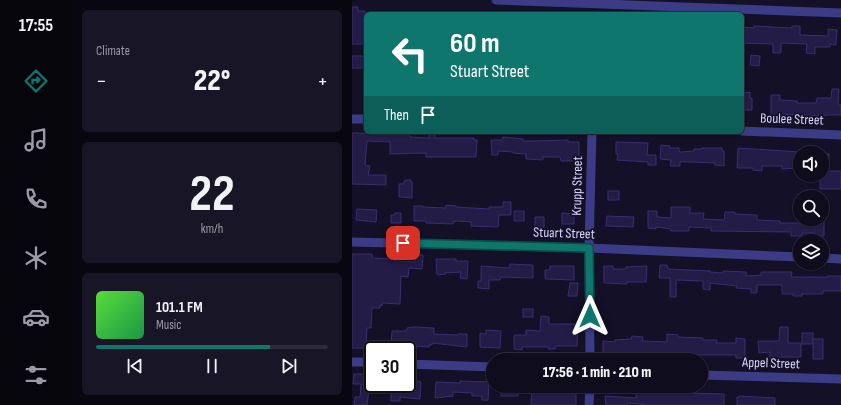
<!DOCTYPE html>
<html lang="en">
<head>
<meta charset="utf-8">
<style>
  :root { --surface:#0e0c1d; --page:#171526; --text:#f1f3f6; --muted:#9b9ba4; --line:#2e2c3b; --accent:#0f766e }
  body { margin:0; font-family:"Sofia Sans Condensed",sans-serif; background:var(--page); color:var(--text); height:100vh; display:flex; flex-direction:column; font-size:15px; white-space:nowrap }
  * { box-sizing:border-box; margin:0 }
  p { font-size:13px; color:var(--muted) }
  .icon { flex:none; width:22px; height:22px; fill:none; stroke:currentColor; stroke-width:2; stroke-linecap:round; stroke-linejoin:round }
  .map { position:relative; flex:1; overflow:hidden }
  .sheet { display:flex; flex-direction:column; gap:10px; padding:10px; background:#080710; width:280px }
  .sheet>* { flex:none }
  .hud { position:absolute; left:12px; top:12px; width:380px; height:122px; border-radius:6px; box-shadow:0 1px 3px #0004,0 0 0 1px var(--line); background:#0f766e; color:#fff; overflow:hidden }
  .controls { position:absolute; left:441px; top:146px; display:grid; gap:8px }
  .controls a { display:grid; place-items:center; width:36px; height:36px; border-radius:50%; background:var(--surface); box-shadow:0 1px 3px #0004,0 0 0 1px var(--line); font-size:20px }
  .speed { position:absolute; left:12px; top:341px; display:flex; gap:8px; font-size:20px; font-weight:700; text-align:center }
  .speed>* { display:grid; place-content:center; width:52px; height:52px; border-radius:50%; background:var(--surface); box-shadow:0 1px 3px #0004,0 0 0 1px var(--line); line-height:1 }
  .speed .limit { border:2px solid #111; border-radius:6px; background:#fff; color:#111 }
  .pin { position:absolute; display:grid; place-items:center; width:34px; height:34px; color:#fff; margin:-17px; border-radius:8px; box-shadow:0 2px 6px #0006 }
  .me { position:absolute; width:44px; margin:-22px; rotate:0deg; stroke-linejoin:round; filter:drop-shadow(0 0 3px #0008) }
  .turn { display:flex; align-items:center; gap:14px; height:84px; padding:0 20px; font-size:18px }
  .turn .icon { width:52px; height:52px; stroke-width:2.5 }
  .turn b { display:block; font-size:28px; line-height:34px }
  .then { display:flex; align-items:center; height:38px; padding:0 20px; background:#0003; gap:8px; font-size:15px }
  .big { font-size:30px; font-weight:800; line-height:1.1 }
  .sheet .tile { flex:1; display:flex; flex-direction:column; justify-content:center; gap:6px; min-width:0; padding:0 14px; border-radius:6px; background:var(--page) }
  .sheet .dial { align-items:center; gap:0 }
  .dial b { font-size:52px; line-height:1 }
  .song { display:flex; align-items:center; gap:12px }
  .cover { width:48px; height:48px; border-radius:6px; background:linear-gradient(135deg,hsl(110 70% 55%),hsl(140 70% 35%)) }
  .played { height:4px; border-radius:2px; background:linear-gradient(90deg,var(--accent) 75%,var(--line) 75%) }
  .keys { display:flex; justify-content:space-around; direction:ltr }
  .heat { display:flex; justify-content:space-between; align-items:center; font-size:22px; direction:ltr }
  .trip { position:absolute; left:134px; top:353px; width:222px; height:40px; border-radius:20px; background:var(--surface); box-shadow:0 1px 3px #0004,0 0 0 1px var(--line); font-weight:800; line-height:40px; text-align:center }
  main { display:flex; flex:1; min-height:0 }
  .menu { display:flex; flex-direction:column; width:72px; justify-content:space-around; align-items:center; background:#06050c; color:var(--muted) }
  .menu .icon { width:28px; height:28px }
  .menu .current { color:var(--accent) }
  .menu b { font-size:18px; color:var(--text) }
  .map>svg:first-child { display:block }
</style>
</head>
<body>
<main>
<nav class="menu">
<b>17:55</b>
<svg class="icon current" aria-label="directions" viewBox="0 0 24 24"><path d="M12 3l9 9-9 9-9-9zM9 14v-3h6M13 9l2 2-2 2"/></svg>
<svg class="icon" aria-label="music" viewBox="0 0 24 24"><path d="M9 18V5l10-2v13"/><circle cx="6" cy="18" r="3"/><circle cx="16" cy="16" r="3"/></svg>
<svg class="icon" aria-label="phone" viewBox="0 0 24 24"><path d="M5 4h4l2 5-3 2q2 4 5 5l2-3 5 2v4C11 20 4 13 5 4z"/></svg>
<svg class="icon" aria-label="climate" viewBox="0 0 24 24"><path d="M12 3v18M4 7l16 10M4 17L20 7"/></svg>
<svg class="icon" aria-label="car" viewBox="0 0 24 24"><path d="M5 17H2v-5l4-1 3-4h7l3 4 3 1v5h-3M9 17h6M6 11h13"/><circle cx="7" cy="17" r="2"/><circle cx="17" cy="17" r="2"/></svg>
<svg class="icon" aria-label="filters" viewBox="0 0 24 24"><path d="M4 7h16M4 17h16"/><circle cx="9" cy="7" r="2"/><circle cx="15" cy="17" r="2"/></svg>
</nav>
<section class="sheet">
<div class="tile"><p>Climate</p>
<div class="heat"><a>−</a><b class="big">22°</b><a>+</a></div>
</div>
<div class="tile dial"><b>22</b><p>km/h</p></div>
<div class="tile">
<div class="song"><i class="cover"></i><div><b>101.1 FM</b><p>Music</p></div></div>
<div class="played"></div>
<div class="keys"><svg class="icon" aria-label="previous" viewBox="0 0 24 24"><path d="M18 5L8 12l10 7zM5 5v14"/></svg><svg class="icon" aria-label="pause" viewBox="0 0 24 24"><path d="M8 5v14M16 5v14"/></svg><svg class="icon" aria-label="next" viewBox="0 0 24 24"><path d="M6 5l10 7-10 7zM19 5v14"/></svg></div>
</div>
</section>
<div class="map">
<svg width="489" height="405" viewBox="0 0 489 405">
  <rect width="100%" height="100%" fill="#131027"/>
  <g fill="#231c47" stroke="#392e73">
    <polygon points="0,7 6,7 6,11 13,11 12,44 0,44"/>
    <polygon points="402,26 440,28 440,26 448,26 448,35 476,36 476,29 485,30 484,45 478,44 478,47 463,47 463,54 454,53 455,44 429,43 429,53 421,53 421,44 390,43 390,27 402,28"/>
    <polygon points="399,55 408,56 407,66 398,65"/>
    <rect x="0" y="56" width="14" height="12"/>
    <polygon points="480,89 487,89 486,105 489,105 489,115 473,115 473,116 427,114 427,115 419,115 419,95 428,95 428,100 445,101 445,103 464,103 465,98 479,98"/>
    <polygon points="398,92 398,98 400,98 400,110 391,110 390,93"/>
    <polygon points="77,132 83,132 83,138 122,138 122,140 125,140 124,157 74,157 74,153 38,154 38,142 15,141 13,165 18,166 16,175 34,175 34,185 0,184 0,133 58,134 58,137 74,138 77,138"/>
    <polygon points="151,137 171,139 171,141 183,141 216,140 216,142 227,142 227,161 209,161 208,157 191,157 191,160 174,159 174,154 161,153 161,152 146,151 146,155 140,155 139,140 150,140"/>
    <polygon points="264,142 296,143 295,155 304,155 304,165 296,165 296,162 265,160 266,154 264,154"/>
    <polygon points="309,145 318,146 318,148 327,148 327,151 328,152 342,151 342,149 350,149 350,148 370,148 370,151 372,151 372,166 363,165 363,163 340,162 328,162 328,166 318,166 319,160 308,159"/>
    <polygon points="386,148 448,152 448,168 430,169 430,166 410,166 410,171 401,170 401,168 385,168"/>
    <rect x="470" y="154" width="7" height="12"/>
    <polygon points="471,171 489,171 489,189 468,189 468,179 471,179"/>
    <polygon points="53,180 59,180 59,182 60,182 60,198 47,197 47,184 51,184"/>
    <rect x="256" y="191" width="11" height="9"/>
    <polygon points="151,202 159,202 159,215 147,215 146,227 119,226 119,222 104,221 101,222 101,224 74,223 74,221 62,221 62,206 71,206 71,207 94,208 94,205 104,206 104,207 137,209 137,207 151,207"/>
    <polygon points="319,207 338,207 338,213 352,213 351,219 372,220 373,212 383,212 383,214 405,215 405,220 428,221 428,223 453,223 453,220 472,219 472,236 463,236 463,233 450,233 450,236 439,236 439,232 437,232 359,231 359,228 337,227 337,231 319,231 319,229 304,227 304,229 296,228 296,211 305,211 305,217 319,218"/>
    <polygon points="5,209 25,210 24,222 4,220"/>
    <rect x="162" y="211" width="10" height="10"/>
    <polygon points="43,213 49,213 49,223 39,223 39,215 43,215"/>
    <polygon points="210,213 222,214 222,224 210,224"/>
    <polygon points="255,216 282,217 281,227 254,226"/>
    <polygon points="183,217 192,217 192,227 183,226"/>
    <polygon points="0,254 20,254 20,258 43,259 43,261 63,262 63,255 71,255 70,269 57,268 56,277 49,276 48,304 31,303 30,306 28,305 28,308 20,308 19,328 15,328 14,348 0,348"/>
    <polygon points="84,259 104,259 104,261 116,261 115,279 108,278 109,272 93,273 94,274 85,275"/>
    <polygon points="158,264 181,265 181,278 149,277 148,280 137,280 137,289 126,288 126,281 129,281 129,266 158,268"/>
    <polygon points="308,265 315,265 316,269 358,271 358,272 371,273 371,271 394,272 394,276 409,275 409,272 440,272 439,277 475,277 475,276 489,276 489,291 471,291 471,294 450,294 450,296 441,296 441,294 430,294 430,285 405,285 405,293 399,293 399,289 384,288 385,286 358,283 358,290 351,289 351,281 324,280 324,297 318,297 318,278 307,278"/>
    <polygon points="198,266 222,266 222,280 193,279 193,270 198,270"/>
    <polygon points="252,266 261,266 261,269 273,269 274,267 295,266 294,282 275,282 275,284 252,283"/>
    <polygon points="218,283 226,283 225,296 216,296"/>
    <rect x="171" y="309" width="10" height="8"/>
    <polygon points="189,316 197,317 197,324 226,324 225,346 204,346 203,349 196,349 197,347 170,347 170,350 162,349 162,335 174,335 174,330 188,331"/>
    <polygon points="63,327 82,328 82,334 106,335 106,334 115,334 115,347 80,343 80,345 77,345 77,347 63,346 63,344 49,344 49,347 39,347 40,331 54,331 55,328"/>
    <polygon points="428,327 436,327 436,343 449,343 449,357 427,357 427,359 418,359 418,352 407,353 406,341 427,341"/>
    <polygon points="134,330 149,331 148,348 128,347 128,333 134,334"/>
    <rect x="450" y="333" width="11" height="11"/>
    <polygon points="315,334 326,335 326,337 351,338 351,340 365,340 364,343 384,343 384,338 393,339 393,358 384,358 384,355 340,355 340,353 308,353 307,355 251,354 251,341 263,342 263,340 279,339 280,336 291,337 290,341 315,342"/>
    <rect x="461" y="339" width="10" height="20"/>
    <polygon points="2,374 19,374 15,405 2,405 3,397 8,397 9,384 1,384"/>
    <polygon points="63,381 69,382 68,399 48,397 48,401 39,401 39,389 40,389 41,384 62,384"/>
    <polygon points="108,381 137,382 136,400 130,400 130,396 120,396 120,393 101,392 101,396 83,398 84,382 108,383"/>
    <polygon points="155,386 166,386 166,396 149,396 149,390 155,390"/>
    <polygon points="180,387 221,389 221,391 224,391 224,405 179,405"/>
    <polygon points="284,389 293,389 293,392 372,394 372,405 296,405 275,403 275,405 254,405 253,396 284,398"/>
    <polygon points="387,396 423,398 423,405 385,405 385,397 387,397"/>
  </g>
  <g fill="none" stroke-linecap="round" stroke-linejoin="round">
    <g stroke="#3b3c85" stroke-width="9">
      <polyline points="144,0 489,13"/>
      <polyline points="0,119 14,119"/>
      <polyline points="390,131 489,135"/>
      <polyline points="0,242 237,248 448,257"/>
      <polyline points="470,258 489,259"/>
      <polyline points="238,360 237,248 240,132"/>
      <polyline points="0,362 21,362"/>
      <polyline points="55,364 141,367"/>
      <polyline points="349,375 489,379"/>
      <polyline points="237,405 238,386"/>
    </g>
  </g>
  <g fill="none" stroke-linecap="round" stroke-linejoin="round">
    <defs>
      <polyline id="route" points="51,243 237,248 238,316"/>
    </defs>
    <use href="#route" stroke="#0a4d48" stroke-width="10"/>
    <use href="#route" stroke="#0f766e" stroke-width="7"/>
  </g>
  <g text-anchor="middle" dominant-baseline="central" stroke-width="3.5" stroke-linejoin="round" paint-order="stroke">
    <g font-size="14" fill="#d9d6ff" stroke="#131027">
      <text transform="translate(440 119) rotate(2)">Boulee Street</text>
      <text transform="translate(225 186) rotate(-89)">Krupp Street</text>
      <text transform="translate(212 233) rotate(2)">Stuart Street</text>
      <text transform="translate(419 363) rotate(2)">Appel Street</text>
    </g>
  </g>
</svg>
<div class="controls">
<a><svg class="icon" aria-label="sound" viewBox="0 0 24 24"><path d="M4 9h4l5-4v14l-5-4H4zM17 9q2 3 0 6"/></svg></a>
<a><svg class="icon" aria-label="search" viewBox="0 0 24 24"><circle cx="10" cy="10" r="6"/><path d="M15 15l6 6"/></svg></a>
<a><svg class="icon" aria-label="layers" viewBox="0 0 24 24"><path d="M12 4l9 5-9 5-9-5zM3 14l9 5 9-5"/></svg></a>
</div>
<div class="speed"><div class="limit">30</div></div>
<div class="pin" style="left:51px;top:243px;background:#d93025"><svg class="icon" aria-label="arrive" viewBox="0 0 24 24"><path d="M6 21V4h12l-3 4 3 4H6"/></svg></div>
<svg class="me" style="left:238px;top:316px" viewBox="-20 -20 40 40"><path d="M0-17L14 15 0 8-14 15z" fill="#0f766e" stroke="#fff" stroke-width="4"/></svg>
<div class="trip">17:56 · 1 min · 210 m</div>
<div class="hud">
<div class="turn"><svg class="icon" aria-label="left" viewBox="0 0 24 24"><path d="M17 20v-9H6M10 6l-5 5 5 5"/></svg><div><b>60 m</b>Stuart Street</div></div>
<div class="then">Then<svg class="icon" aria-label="arrive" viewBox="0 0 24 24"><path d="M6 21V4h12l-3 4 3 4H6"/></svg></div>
</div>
</div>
</main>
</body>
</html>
